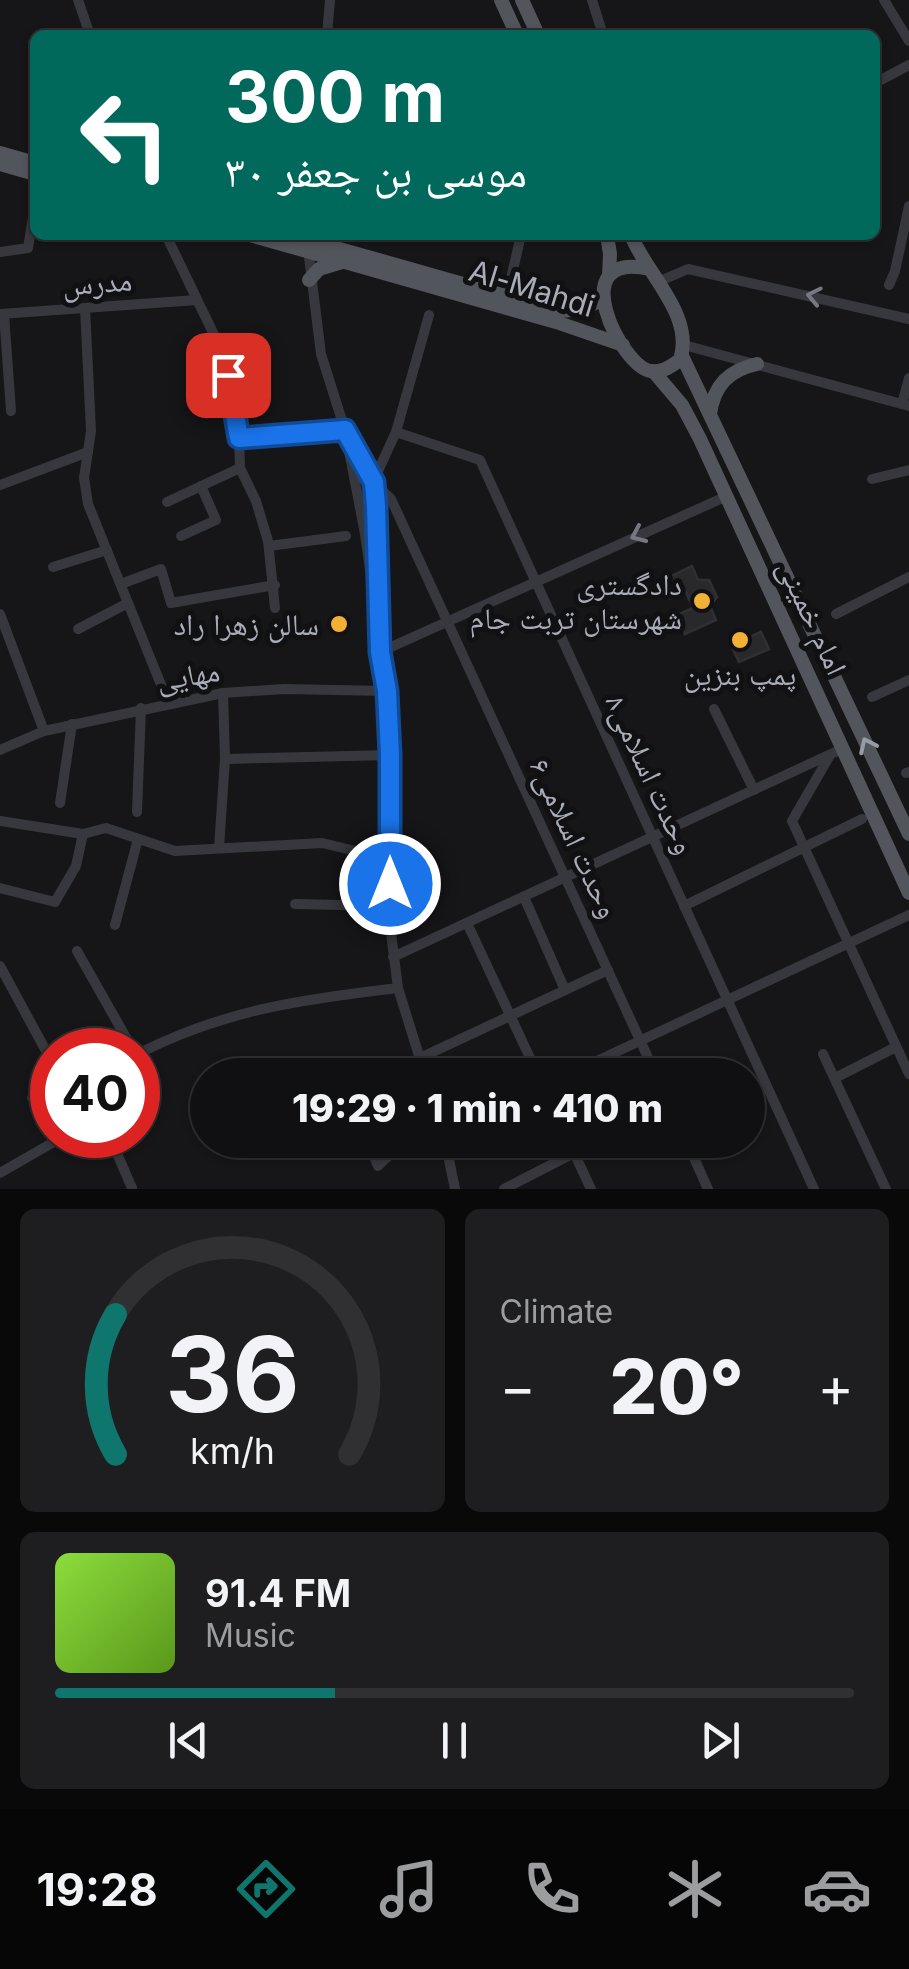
<!DOCTYPE html>
<html lang="en">
<head>
<meta charset="utf-8">
<style>
  :root { --surface:#101012; --page:#1e1e20; --text:#f1f3f6; --muted:#9c9d9f; --line:#303032; --accent:#0f766e }
  body { margin:0; font-family:Inter,"Noto Naskh Arabic",sans-serif; background:var(--page); color:var(--text); height:100vh; display:flex; flex-direction:column; font-size:38px; white-space:nowrap }
  * { box-sizing:border-box; margin:0 }
  p { font-size:32px; color:var(--muted) }
  .icon { flex:none; width:55px; height:55px; fill:none; stroke:currentColor; stroke-width:2; stroke-linecap:round; stroke-linejoin:round }
  .map { position:relative; height:1189px; overflow:hidden }
  .drawer { display:flex; flex-direction:column; gap:20px; padding:20px; background:#09090a; flex:1 }
  .drawer>* { flex:none }
  .guide { position:absolute; left:30px; top:30px; width:850px; height:210px; border-radius:15px; box-shadow:0 2px 8px #0004,0 0 0 2px var(--line); background:#00695c; color:#fff; overflow:hidden }
  .speed { position:absolute; left:30px; top:1028px; display:flex; gap:20px; font-size:50px; font-weight:700; text-align:center }
  .speed>* { display:grid; place-content:center; width:130px; height:130px; border-radius:50%; background:var(--surface); box-shadow:0 2px 8px #0004,0 0 0 2px var(--line); line-height:1 }
  .speed .limit { border:15px solid #d22; background:#fff; color:#111 }
  .pin { position:absolute; display:grid; place-items:center; width:85px; height:85px; color:#fff; margin:-42px; border-radius:20px; box-shadow:0 5px 15px #0006 }
  .me { position:absolute; width:110px; margin:-55px; rotate:0deg; stroke-linejoin:round; filter:drop-shadow(0 0 8px #0008) }
  .turn { display:flex; align-items:center; gap:35px; height:210px; padding:0 30px; font-size:45px }
  .turn .icon { width:130px; height:130px; stroke-width:2.5 }
  .turn b { display:block; font-size:70px; line-height:85px }
  .big { font-size:75px; font-weight:800; line-height:1.1 }
  .drawer .widget { flex:1; display:flex; flex-direction:column; justify-content:center; gap:15px; min-width:0; padding:0 35px; border-radius:15px; background:var(--page) }
  .drawer .dial { align-items:center; gap:0 }
  .dial svg { height:260px; overflow:visible; fill:none; stroke:var(--line); stroke-width:7; stroke-linecap:round; text-anchor:middle }
  .dial text { fill:var(--text); stroke:none }
  .song { display:flex; align-items:center; gap:30px }
  .cover { width:120px; height:120px; border-radius:15px; background:linear-gradient(135deg,hsl(90 70% 55%),hsl(90 70% 35%)) }
  .played { height:10px; border-radius:5px; background:linear-gradient(90deg,var(--accent) 35%,var(--line) 35%) }
  .keys { display:flex; justify-content:space-around; direction:ltr }
  .heat { display:flex; justify-content:space-between; align-items:center; font-size:55px; direction:ltr }
  .drawer .tiles { flex:1; display:grid; gap:20px; grid-template-columns:1fr 1fr }
  .widget:last-child { grid-column:span 2 }
  .trip { position:absolute; left:190px; top:1058px; width:575px; height:100px; border-radius:50px; background:var(--surface); box-shadow:0 2px 8px #0004,0 0 0 2px var(--line); font-weight:800; line-height:100px; text-align:center }
  .tabs { display:flex; height:160px; justify-content:space-around; align-items:center; background:#060607; color:var(--muted) }
  .tabs .icon { width:70px; height:70px }
  .tabs .on { color:var(--accent) }
  .tabs b { font-size:45px; color:var(--text) }
  .map>svg:first-child { display:block }
</style>
</head>
<body>
<div class="map">
<svg width="909" height="1189" viewBox="0 0 909 1189">
  <rect width="100%" height="100%" fill="#161618"/>
  <g fill="#29292c" stroke="#303034" stroke-width="2.5">
    <polygon points="692,566 698,580 709,580 717,597 710,606 716,620 685,634 677,615 693,608 686,592 670,599 661,581"/>
    <polygon points="761,632 769,649 739,662 731,645"/>
  </g>
  <g fill="none" stroke-linecap="round" stroke-linejoin="round">
    <g stroke="#37383d" stroke-width="10">
      <polyline points="78,0 90,35"/>
      <polyline points="592,0 603,35"/>
      <polyline points="884,0 909,41"/>
      <polyline points="327,35 330,0"/>
      <polyline points="34,48 35,53"/>
      <polyline points="875,83 909,65"/>
      <polyline points="166,235 217,341 228,375 239,438 240,468 256,501 268,541 275,608"/>
      <polyline points="308,249 321,354 345,430 365,534 387,691 391,755 390,925 398,988 425,1075"/>
      <polyline points="0,252 28,248 35,205"/>
      <polyline points="660,281 688,269 909,319"/>
      <polyline points="889,285 895,271 909,206"/>
      <polyline points="507,296 521,235"/>
      <polyline points="85,308 91,431 84,478 88,504 168,702"/>
      <polyline points="0,314 197,300"/>
      <polyline points="4,314 11,411"/>
      <polyline points="429,315 396,432 373,482 391,499 656,1075"/>
      <polyline points="684,345 909,406"/>
      <polyline points="902,404 909,378"/>
      <polyline points="396,432 480,460 814,1189"/>
      <polyline points="239,438 345,430"/>
      <polyline points="350,439 373,482 379,534 380,596"/>
      <polyline points="872,479 909,470"/>
      <polyline points="0,485 88,452"/>
      <polyline points="167,502 240,468"/>
      <polyline points="181,536 216,520 201,486"/>
      <polyline points="269,546 346,536"/>
      <polyline points="53,567 107,550"/>
      <polyline points="121,584 161,569 171,603 275,585"/>
      <polyline points="0,614 44,731"/>
      <polyline points="836,614 909,577"/>
      <polyline points="78,629 128,603"/>
      <polyline points="380,652 727,496"/>
      <polyline points="872,697 909,680"/>
      <polyline points="714,709 754,790"/>
      <polyline points="0,750 44,731 223,693 284,689 387,691"/>
      <polyline points="829,757 792,821 909,1074"/>
      <polyline points="225,759 391,755"/>
      <polyline points="906,773 909,772"/>
      <polyline points="60,803 72,724"/>
      <polyline points="137,812 141,708"/>
      <polyline points="0,821 83,834 106,828 175,851 322,843 390,859"/>
      <polyline points="219,848 225,759 223,693"/>
      <polyline points="0,888 55,902 76,866 83,834"/>
      <polyline points="524,897 565,990"/>
      <polyline points="295,904 389,906"/>
      <polyline points="684,906 862,819"/>
      <polyline points="467,923 538,1075"/>
      <polyline points="115,925 138,839"/>
      <polyline points="77,951 133,1050"/>
      <polyline points="393,957 844,748"/>
      <polyline points="0,966 52,1062"/>
      <path d="M138,1054C223,1010 304,999 398,988"/>
      <polyline points="823,1054 886,1189"/>
      <polyline points="420,1058 608,970"/>
      <polyline points="567,1075 909,915"/>
      <polyline points="835,1078 896,1047"/>
      <polyline points="32,1098 52,1089"/>
      <polyline points="109,1135 132,1188"/>
      <polyline points="367,1140 378,1166 405,1140"/>
      <polyline points="445,1140 455,1189"/>
      <polyline points="568,1140 591,1189"/>
      <polyline points="686,1140 708,1189"/>
      <polyline points="0,1173 66,1135"/>
      <polyline points="504,1189 574,1153"/>
    </g>
    <g stroke="#53555c" stroke-width="14">
      <polyline points="501,0 517,35"/>
      <polyline points="522,0 538,35"/>
      <polyline points="0,153 35,163"/>
      <polyline points="0,164 35,174"/>
      <polyline points="250,235 556,322 623,345"/>
      <polyline points="290,235 559,311 585,309 603,298"/>
      <polyline points="607,235 610,254 609,275"/>
      <path d="M631,235C646,274 695,315 680,360C671,366 663,373 651,371C621,367 562,249 650,269"/>
      <polyline points="309,280 319,269 342,262"/>
      <polyline points="682,356 909,834"/>
      <polyline points="654,372 682,405 700,439 909,893"/>
      <path d="M710,414C714,385 729,370 757,364"/>
    </g>
  </g>
  <defs><path id="oneway-chevron" d="M-2-3.5L2.5 0L-2 3.5" fill="none" stroke-width="1.6" stroke-linecap="round" stroke-linejoin="round" transform="scale(2.5)"/></defs>
  <g stroke="#757881">
    <use href="#oneway-chevron" transform="translate(814 296) rotate(-168)"/>
    <use href="#oneway-chevron" transform="translate(638 535) rotate(156)"/>
  </g>
  <use stroke="#979ba6" href="#oneway-chevron" transform="translate(867 745) rotate(-115)"/>
  <g fill="none" stroke-linecap="round" stroke-linejoin="round">
    <defs>
      <polyline id="route" points="228,375 239,438 345,430 374,482 376,506 380,652 387,691 390,755 390,884"/>
    </defs>
    <use href="#route" stroke="#114b97" stroke-width="25"/>
    <use href="#route" stroke="#1a73e8" stroke-width="18"/>
  </g>
  <g fill="#f2b134" stroke="#111113" stroke-width="4">
    <circle cx="702" cy="601" r="10"/>
    <circle cx="339" cy="624" r="10"/>
    <circle cx="740" cy="640" r="10"/>
  </g>
  <g text-anchor="middle" dominant-baseline="central" stroke-width="10" stroke-linejoin="round" paint-order="stroke">
    <g font-size="30" fill="#a8adb8" stroke="#111113">
      <text transform="translate(97 282) rotate(-4)">مدرس</text>
      <text transform="translate(532 288) rotate(17)">Al-Mahdi</text>
      <text transform="translate(813 617) rotate(65)">امام خمینی</text>
      <text transform="translate(188 675) rotate(-9)">مهایی</text>
      <text transform="translate(651 774) rotate(65)">وحدت اسلامی۸</text>
      <text transform="translate(575 838) rotate(65)">وحدت اسلامی۶</text>
    </g>
    <g font-size="30" fill="#a8adb8" stroke="#111113" text-anchor="end">
      <text x="682" y="584">دادگستری<tspan x="682" dy="34">شهرستان تربت جام</tspan></text>
      <text x="319" y="624">سالن زهرا راد</text>
      <text x="740" y="674" text-anchor="middle">پمپ بنزین</text>
    </g>
  </g>
</svg>
<div class="speed"><div class="limit">40</div></div>
<div class="pin" style="left:228px;top:375px;background:#d93025"><svg class="icon" aria-label="arrive" viewBox="0 0 24 24"><path d="M6 21V4h12l-3 4 3 4H6"/></svg></div>
<svg class="me" style="left:390px;top:884px" viewBox="-20 -20 40 40"><circle r="17" fill="#1a73e8" stroke="#fff" stroke-width="3"/><path d="M0-11L8 9 0 5-8 9z" fill="#fff"/></svg>
<div class="trip">19:29 · 1 min · 410 m</div>
<div class="guide">
<div class="turn"><svg class="icon" aria-label="left" viewBox="0 0 24 24"><path d="M17 20v-9H6M10 6l-5 5 5 5"/></svg><div><b>300 m</b>موسی بن جعفر ۳۰</div></div>
</div>
</div>
<section class="drawer">
<div class="tiles">
<div class="widget dial"><svg viewBox="0 0 100 80">
<path d="M14 69A42 42 0 1 1 86 69"/>
<path d="M14 69A42 42 0 0 1 14 26" stroke="#0f766e"/>
<text x="50" y="56" font-size="32" font-weight="700">36</text>
<text x="50" y="72" font-size="11">km/h</text>
</svg></div>
<div class="widget"><p>Climate</p>
<div class="heat"><a>−</a><b class="big">20°</b><a>+</a></div>
</div>
<div class="widget">
<div class="song"><i class="cover"></i><div><b>91.4 FM</b><p>Music</p></div></div>
<div class="played"></div>
<div class="keys"><svg class="icon" aria-label="previous" viewBox="0 0 24 24"><path d="M18 5L8 12l10 7zM5 5v14"/></svg><svg class="icon" aria-label="pause" viewBox="0 0 24 24"><path d="M8 5v14M16 5v14"/></svg><svg class="icon" aria-label="next" viewBox="0 0 24 24"><path d="M6 5l10 7-10 7zM19 5v14"/></svg></div>
</div>
</div>
</section>
<nav class="tabs">
<b>19:28</b>
<svg class="icon on" aria-label="directions" viewBox="0 0 24 24"><path d="M12 3l9 9-9 9-9-9zM9 14v-3h6M13 9l2 2-2 2"/></svg>
<svg class="icon" aria-label="music" viewBox="0 0 24 24"><path d="M9 18V5l10-2v13"/><circle cx="6" cy="18" r="3"/><circle cx="16" cy="16" r="3"/></svg>
<svg class="icon" aria-label="phone" viewBox="0 0 24 24"><path d="M5 4h4l2 5-3 2q2 4 5 5l2-3 5 2v4C11 20 4 13 5 4z"/></svg>
<svg class="icon" aria-label="climate" viewBox="0 0 24 24"><path d="M12 3v18M4 7l16 10M4 17L20 7"/></svg>
<svg class="icon" aria-label="car" viewBox="0 0 24 24"><path d="M5 17H2v-5l4-1 3-4h7l3 4 3 1v5h-3M9 17h6M6 11h13"/><circle cx="7" cy="17" r="2"/><circle cx="17" cy="17" r="2"/></svg>
</nav>
</body>
</html>
